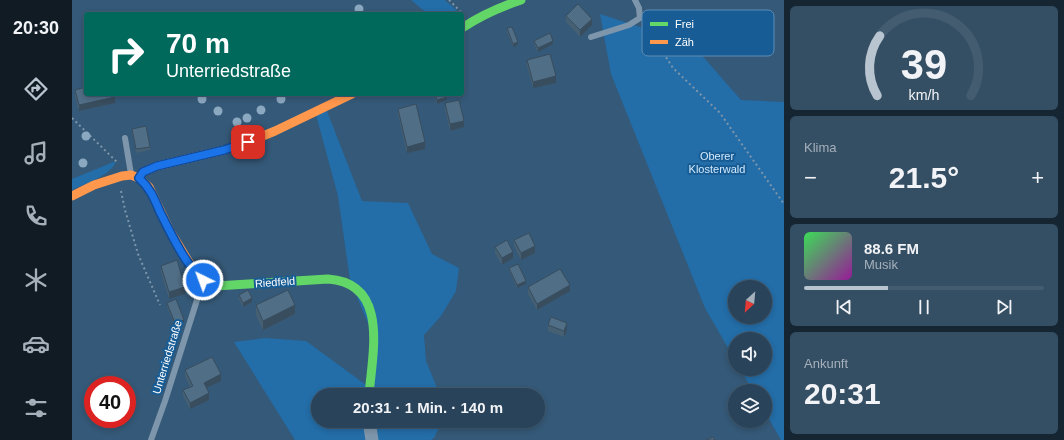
<!DOCTYPE html>
<html lang="de">
<head>
<meta charset="utf-8">
<style>
  :root { --surface:#28435a; --page:#344e63; --text:#f1f3f6; --muted:#a5b0bb; --line:#445c70; --accent:#b8c5d0 }
  body { margin:0; font-family:Helvetica,sans-serif; background:var(--page); color:var(--text); height:100vh; display:flex; flex-direction:column; font-size:15px; white-space:nowrap }
  * { box-sizing:border-box; margin:0 }
  p { font-size:13px; color:var(--muted) }
  .icon { flex:none; width:22px; height:22px; fill:none; stroke:currentColor; stroke-width:2; stroke-linecap:round; stroke-linejoin:round }
  .map { position:relative; flex:1; overflow:hidden }
  .sheet { display:flex; flex-direction:column; gap:6px; padding:6px; background:#162532; width:280px }
  .sheet>* { flex:none }
  .top-card { position:absolute; left:12px; top:12px; width:380px; height:84px; border-radius:4px; box-shadow:0 2px 6px #0003,0 0 0 1px var(--line); background:#00695c; color:#fff; overflow:hidden }
  .needle { width:26px; rotate:206deg }
  .buttons { position:absolute; left:656px; top:280px; display:grid; gap:8px }
  .buttons a { display:grid; place-items:center; width:44px; height:44px; border-radius:50%; background:var(--surface); box-shadow:0 2px 6px #0003,0 0 0 1px var(--line); font-size:20px }
  .speed { position:absolute; left:12px; top:376px; display:flex; gap:8px; font-size:20px; font-weight:700; text-align:center }
  .speed>* { display:grid; place-content:center; width:52px; height:52px; border-radius:50%; background:var(--surface); box-shadow:0 2px 6px #0003,0 0 0 1px var(--line); line-height:1 }
  .speed .limit { border:6px solid #d22; background:#fff; color:#111 }
  .pin { position:absolute; display:grid; place-items:center; width:34px; height:34px; color:#fff; margin:-17px; border-radius:8px; box-shadow:0 2px 6px #0006 }
  .me { position:absolute; width:44px; margin:-22px; rotate:318deg; stroke-linejoin:round; filter:drop-shadow(0 0 3px #0008) }
  .turn { display:flex; align-items:center; gap:14px; height:84px; padding:0 16px; font-size:18px }
  .turn .icon { width:52px; height:52px; stroke-width:2.5 }
  .turn b { display:block; font-size:28px; line-height:34px }
  .big { font-size:30px; font-weight:700; line-height:1.1 }
  .sheet .card { flex:1; display:flex; flex-direction:column; justify-content:center; gap:6px; min-width:0; padding:0 14px; border-radius:6px; background:var(--page) }
  .sheet .dial { align-items:center; gap:0 }
  .dial svg { height:104px; overflow:visible; fill:none; stroke:var(--line); stroke-width:7; stroke-linecap:round; text-anchor:middle }
  .dial text { fill:var(--text); stroke:none }
  .song { display:flex; align-items:center; gap:12px }
  .cover { width:48px; height:48px; border-radius:6px; background:linear-gradient(135deg,hsl(130 70% 55%),hsl(300 70% 35%)) }
  .played { height:4px; border-radius:2px; background:linear-gradient(90deg,var(--accent) 35%,var(--line) 35%) }
  .keys { display:flex; justify-content:space-around; direction:ltr }
  .heat { display:flex; justify-content:space-between; align-items:center; font-size:22px; direction:ltr }
  .trip { position:absolute; left:239px; top:388px; width:234px; height:40px; border-radius:20px; background:var(--surface); box-shadow:0 2px 6px #0003,0 0 0 1px var(--line); font-weight:700; line-height:40px; text-align:center }
  main { display:flex; flex:1; min-height:0 }
  .tab-bar { display:flex; flex-direction:column; width:72px; justify-content:space-around; align-items:center; background:#101b24; color:var(--muted) }
  .tab-bar .icon { width:28px; height:28px }
  .tab-bar .selected { color:var(--accent) }
  .tab-bar b { font-size:18px; color:var(--text) }
  .map>svg:first-child { display:block }
</style>
</head>
<body>
<main>
<nav class="tab-bar">
<b>20:30</b>
<svg class="icon selected" aria-label="directions" viewBox="0 0 24 24"><path d="M12 3l9 9-9 9-9-9zM9 14v-3h6M13 9l2 2-2 2"/></svg>
<svg class="icon" aria-label="music" viewBox="0 0 24 24"><path d="M9 18V5l10-2v13"/><circle cx="6" cy="18" r="3"/><circle cx="16" cy="16" r="3"/></svg>
<svg class="icon" aria-label="phone" viewBox="0 0 24 24"><path d="M5 4h4l2 5-3 2q2 4 5 5l2-3 5 2v4C11 20 4 13 5 4z"/></svg>
<svg class="icon" aria-label="climate" viewBox="0 0 24 24"><path d="M12 3v18M4 7l16 10M4 17L20 7"/></svg>
<svg class="icon" aria-label="car" viewBox="0 0 24 24"><path d="M5 17H2v-5l4-1 3-4h7l3 4 3 1v5h-3M9 17h6M6 11h13"/><circle cx="7" cy="17" r="2"/><circle cx="17" cy="17" r="2"/></svg>
<svg class="icon" aria-label="filters" viewBox="0 0 24 24"><path d="M4 7h16M4 17h16"/><circle cx="9" cy="7" r="2"/><circle cx="15" cy="17" r="2"/></svg>
</nav>
<div class="map">
<svg width="712" height="440" viewBox="0 0 712 440">
  <rect width="100%" height="100%" fill="#355978"/>
  <g fill="#236da8" fill-rule="evenodd">
    <polygon points="339,0 373,0 389,14 356,14"/>
    <path d="M528,14L620,44L669,100L712,102V440H709L693,412V391H681L668,369H693V339H663V360L633,308L539,74ZM663,287H693V317H663Z"/>
    <polygon points="253,106 290,201 336,203 360,254 387,268 384,291 369,316 352,335 354,361 368,395 246,395 246,421 370,421 362,438 359,440 223,440 162,342 193,338 234,341 301,390 303,340 278,280 266,196 243,111"/>
    <path d="M44,161C40,175 13,184 0,190V179Z"/>
  </g>
  <g fill="none" stroke-linecap="round" stroke-linejoin="round">
    <g stroke="#7e96ab" stroke-width="2" stroke-dasharray="2 3" stroke-linecap="butt">
      <polyline points="377,0 389,12"/>
      <polyline points="572,24 601,68 648,113 712,204"/>
      <polyline points="0,118 46,163"/>
      <polyline points="49,191 53,210 66,254 88,305"/>
    </g>
    <g stroke="#7e96ab" stroke-width="6">
      <polyline points="519,37 557,25 568,18 567,8 563,0"/>
      <polyline points="53,138 59,174"/>
      <polyline points="79,440 93,401 131,281"/>
    </g>
    <polyline stroke="#7e96ab" stroke-width="13" points="297,421 300,440"/>
    <g stroke="#63d668" stroke-width="9">
      <path d="M390,28C408,16 428,7 449,0"/>
      <path d="M136,282L144,286L256,279C318,283 300,355 297,395"/>
    </g>
    <g stroke="#ff974d" stroke-width="9">
      <polyline points="67,178 71,172 85,166 152,150 176,142 203,131 280,94"/>
      <polyline points="0,196 22,185 50,176 59,175 67,178 77,187 98,231 121,269 128,277 136,282"/>
    </g>
  </g>
  <g fill="#8ba8c1">
    <circle cx="287" cy="9" r="4.5"/>
    <circle cx="130" cy="99" r="4.5"/>
    <circle cx="209" cy="99" r="4.5"/>
    <circle cx="189" cy="110" r="4.5"/>
    <circle cx="146" cy="111" r="4.5"/>
    <circle cx="175" cy="118" r="4.5"/>
    <circle cx="165" cy="122" r="4.5"/>
    <circle cx="14" cy="136" r="4.5"/>
    <circle cx="11" cy="163" r="4.5"/>
  </g>
  <g fill="#455f73">
    <polygon points="494,16 520,25 508,37 494,22"/>
    <polygon points="435,28 446,45 441,47 435,32"/>
    <polygon points="462,41 481,44 466,52 462,44"/>
    <polygon points="455,60 484,83 461,88 455,66"/>
    <polygon points="3,90 43,103 7,111 3,96"/>
    <polygon points="362,94 374,94 375,100 365,104"/>
    <polygon points="373,103 392,127 378,131 373,110"/>
    <polygon points="326,109 353,149 335,153 326,115"/>
    <polygon points="60,129 78,147 78,150 64,153 60,132"/>
    <polygon points="442,240 463,253 449,260 442,246"/>
    <polygon points="423,247 441,258 430,265 423,253"/>
    <polygon points="89,266 113,294 97,299 89,272"/>
    <polygon points="437,268 454,284 445,288 437,271"/>
    <polygon points="456,287 498,291 465,310 456,294"/>
    <polygon points="167,295 180,302 171,307 167,299"/>
    <polygon points="95,303 112,323 103,326 95,306"/>
    <polygon points="184,305 223,314 191,330 184,315"/>
    <polygon points="476,325 495,330 492,337 476,331"/>
    <polygon points="113,370 149,381 134,388 137,400 118,409 111,396 111,390 118,387 113,376"/>
  </g>
  <g fill="#384d5e">
    <polygon points="520,19 520,25 508,37 508,30"/>
    <polygon points="481,41 481,44 466,52 466,48"/>
    <polygon points="446,42 446,45 441,47 441,44"/>
    <polygon points="484,76 484,83 461,88 461,82"/>
    <polygon points="43,97 43,103 7,111 7,105"/>
    <polygon points="375,97 375,100 365,104 365,100"/>
    <polygon points="392,121 392,127 378,131 378,124"/>
    <polygon points="353,142 353,149 335,153 335,147"/>
    <polygon points="463,246 463,253 449,260 449,253"/>
    <polygon points="441,252 441,258 430,265 430,258"/>
    <polygon points="454,281 454,284 445,288 445,285"/>
    <polygon points="498,285 498,291 465,310 465,304"/>
    <polygon points="113,287 113,294 97,299 97,292"/>
    <polygon points="180,298 180,302 171,307 171,303"/>
    <polygon points="223,305 223,314 191,330 191,321"/>
    <polygon points="112,320 112,323 103,326 103,323"/>
    <polygon points="495,323 495,330 492,337 492,331"/>
    <polygon points="149,374 149,381 132,389 132,383"/>
    <polygon points="137,393 137,400 118,409 118,403"/>
  </g>
  <g fill="#506e86" stroke="#384d5e">
    <polygon points="506,4 520,19 508,30 494,16"/>
    <polygon points="440,27 446,42 441,44 435,28"/>
    <polygon points="478,33 481,41 466,48 462,41"/>
    <polygon points="478,54 484,76 461,82 455,60"/>
    <polygon points="14,87 14,94 43,94 43,97 7,105 3,90"/>
    <polygon points="363,94 374,94 375,97 365,100"/>
    <polygon points="387,100 392,121 378,124 373,103"/>
    <polygon points="344,104 353,142 335,147 326,109"/>
    <polygon points="74,126 78,147 64,149 60,129"/>
    <polygon points="457,233 463,246 449,253 442,240"/>
    <polygon points="435,240 441,252 430,258 423,247"/>
    <polygon points="105,260 113,287 97,292 89,266"/>
    <polygon points="446,264 454,281 445,285 437,268"/>
    <polygon points="488,269 498,285 465,304 456,287"/>
    <polygon points="176,290 180,298 171,303 167,295"/>
    <polygon points="216,290 223,305 191,321 184,305"/>
    <polygon points="104,299 112,320 103,323 95,303"/>
    <polygon points="479,317 495,323 492,331 476,325"/>
    <polygon points="140,357 149,374 132,383 137,393 118,403 111,390 121,386 113,370"/>
    <polygon points="641,437 643,440 634,440"/>
  </g>
  <g fill="none" stroke-linecap="round" stroke-linejoin="round">
    <defs>
      <path id="route" d="M131,280C114,266 98,232 88,212C82,198 78,188 67,178L71,172L85,166L152,150L176,142"/>
    </defs>
    <use href="#route" stroke="#114b97" stroke-width="10"/>
    <use href="#route" stroke="#1a73e8" stroke-width="7"/>
  </g>
  <g text-anchor="middle" dominant-baseline="central" stroke-width="4" stroke-linejoin="round" paint-order="stroke">
    <g font-size="11" fill="#d1e9fc" stroke="#185c95">
      <text x="645" y="156">Oberer<tspan x="645" dy="13">Klosterwald</tspan></text>
    </g>
    <g font-size="11" fill="#fff" stroke="#185c95">
      <text transform="translate(203 282) rotate(-4)">Riedfeld</text>
      <text transform="translate(95 357) rotate(-73)">Unterriedstraße</text>
    </g>
  </g>
  <rect x="570" y="10" width="132" height="46" rx="6" fill="#185c95" stroke="#5d8db5" stroke-width="1"/>
  <rect x="578" y="22" width="18" height="4" fill="#63d668"/>
  <rect x="578" y="40" width="18" height="4" fill="#ff974d"/>
  <g font-size="11" fill="#fff">
    <text x="603" y="28">Frei</text>
    <text x="603" y="46">Zäh</text>
  </g>
</svg>
<div class="buttons">
<a><svg class="needle" viewBox="-14 -14 28 28"><path d="M0-13l5 13h-10z" fill="#e53935"/><path d="M0 13l5-13h-10z" fill="#a5b0bb"/></svg></a>
<a><svg class="icon" aria-label="sound" viewBox="0 0 24 24"><path d="M4 9h4l5-4v14l-5-4H4zM17 9q2 3 0 6"/></svg></a>
<a><svg class="icon" aria-label="layers" viewBox="0 0 24 24"><path d="M12 4l9 5-9 5-9-5zM3 14l9 5 9-5"/></svg></a>
</div>
<div class="speed"><div class="limit">40</div></div>
<div class="pin" style="left:176px;top:142px;background:#d93025"><svg class="icon" aria-label="arrive" viewBox="0 0 24 24"><path d="M6 21V4h12l-3 4 3 4H6"/></svg></div>
<svg class="me" style="left:131px;top:280px" viewBox="-20 -20 40 40"><circle r="17" fill="#1a73e8" stroke="#fff" stroke-width="3"/><path d="M0-11L8 9 0 5-8 9z" fill="#fff"/></svg>
<div class="trip">20:31 · 1 Min. · 140 m</div>
<div class="top-card">
<div class="turn"><svg class="icon" aria-label="right" viewBox="0 0 24 24"><path d="M7 20v-9h11M14 6l5 5-5 5"/></svg><div><b>70 m</b>Unterriedstraße</div></div>
</div>
</div>
<section class="sheet">
<div class="card dial"><svg viewBox="0 0 100 80">
<path d="M14 69A42 42 0 1 1 86 69"/>
<path d="M14 69A42 42 0 0 1 16 23" stroke="#b8c5d0"/>
<text x="50" y="56" font-size="32" font-weight="700">39</text>
<text x="50" y="72" font-size="11">km/h</text>
</svg></div>
<div class="card"><p>Klima</p>
<div class="heat"><a>−</a><b class="big">21.5°</b><a>+</a></div>
</div>
<div class="card">
<div class="song"><i class="cover"></i><div><b>88.6 FM</b><p>Musik</p></div></div>
<div class="played"></div>
<div class="keys"><svg class="icon" aria-label="previous" viewBox="0 0 24 24"><path d="M18 5L8 12l10 7zM5 5v14"/></svg><svg class="icon" aria-label="pause" viewBox="0 0 24 24"><path d="M8 5v14M16 5v14"/></svg><svg class="icon" aria-label="next" viewBox="0 0 24 24"><path d="M6 5l10 7-10 7zM19 5v14"/></svg></div>
</div>
<div class="card"><p>Ankunft</p><b class="big">20:31</b></div>
</section>
</main>
</body>
</html>
